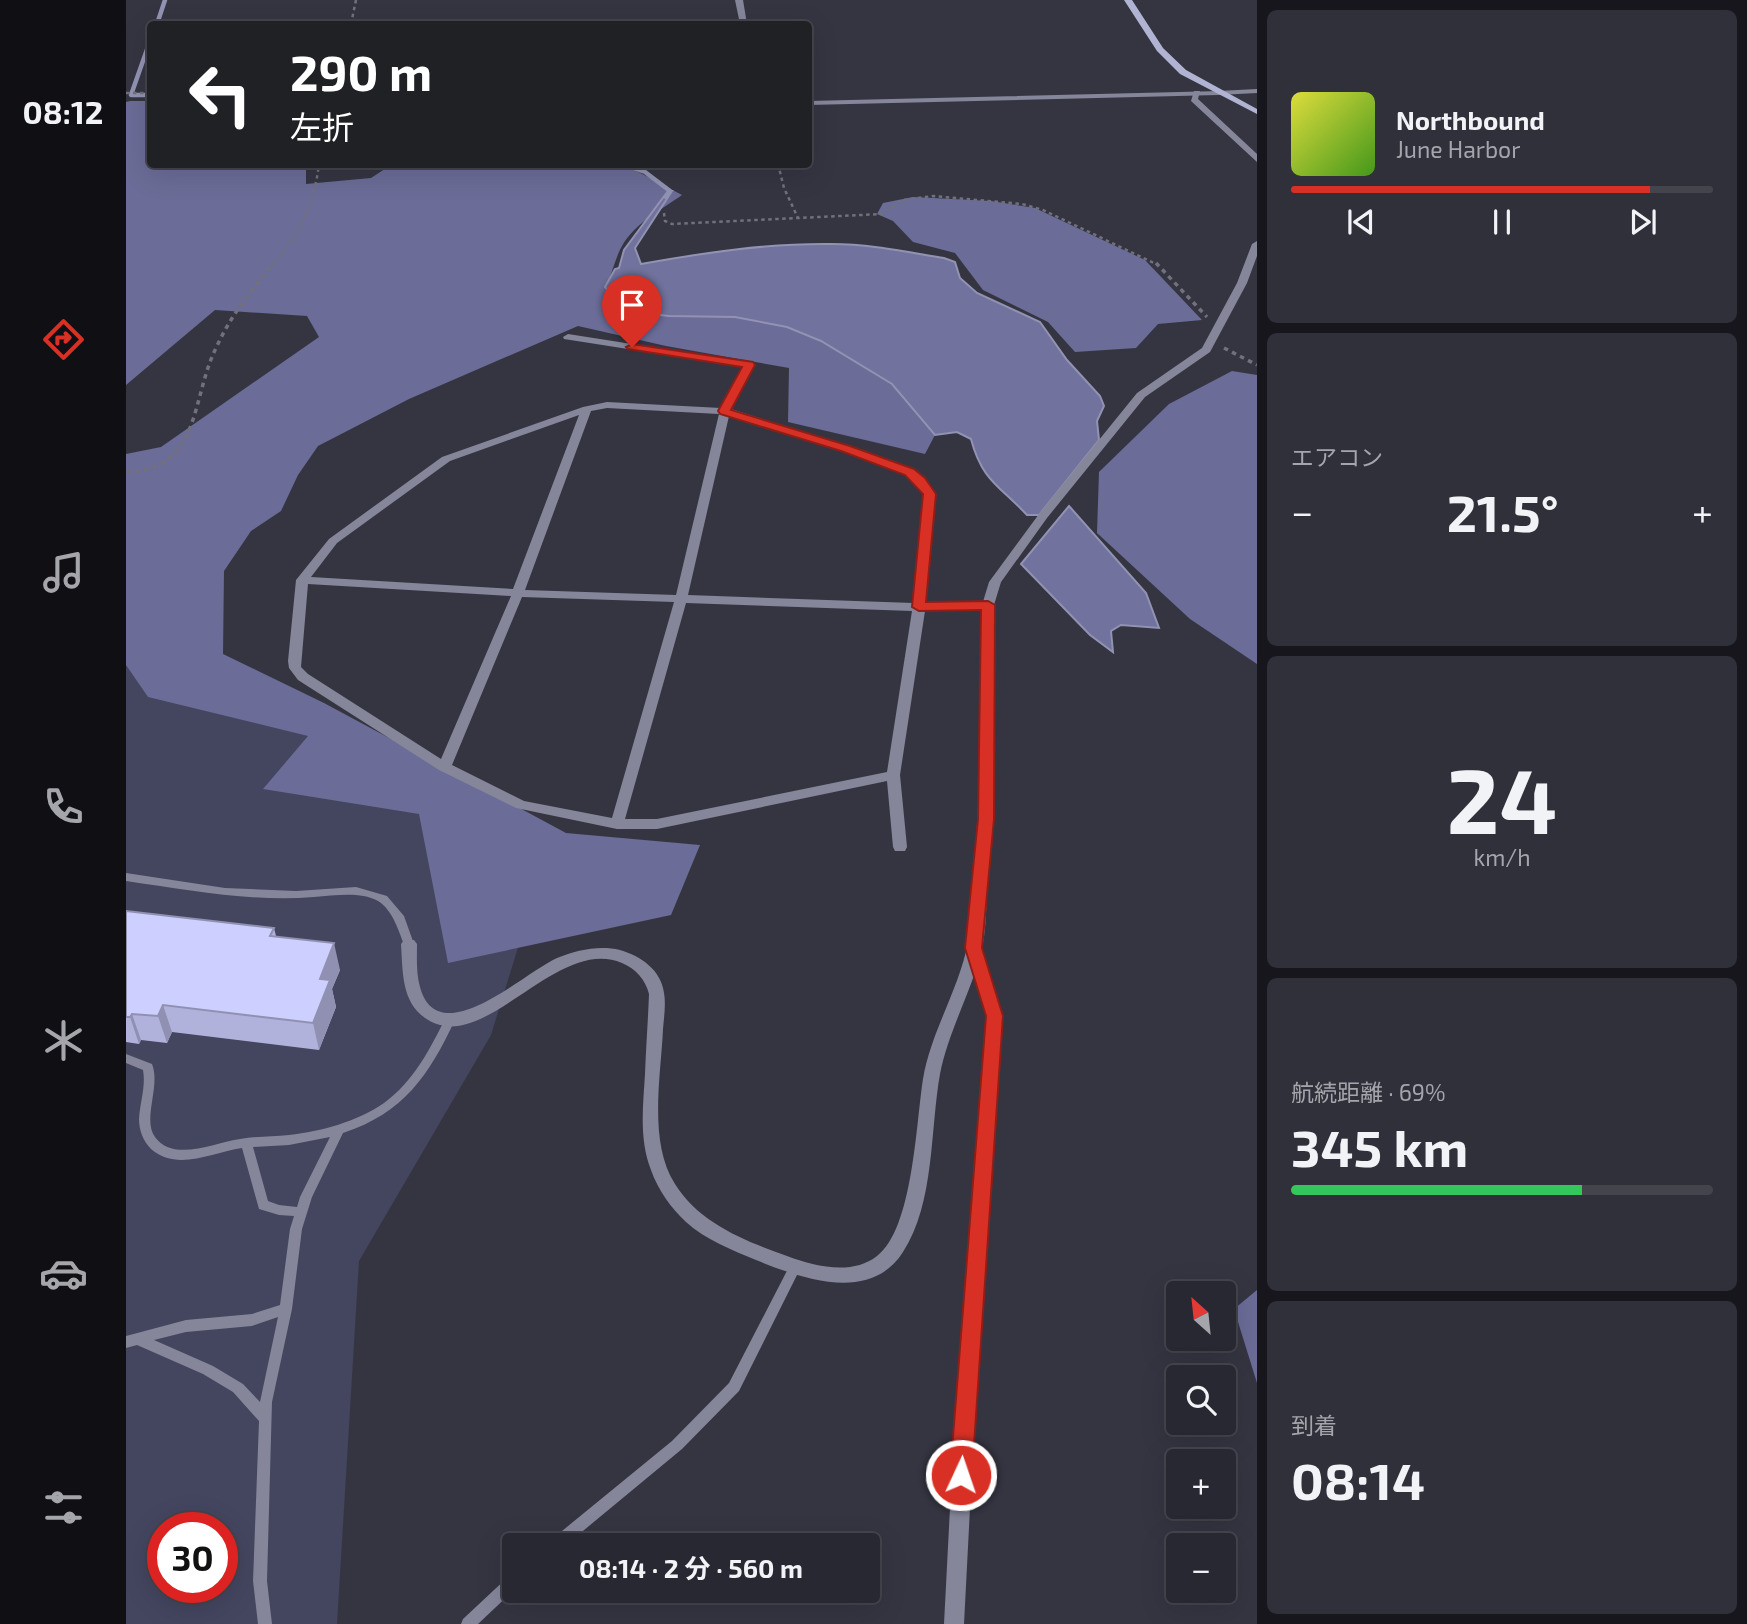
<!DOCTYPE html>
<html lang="ja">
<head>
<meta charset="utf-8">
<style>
  :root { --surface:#282832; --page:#30303a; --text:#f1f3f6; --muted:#a5a6ac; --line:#44444d; --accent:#d93025 }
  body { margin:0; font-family:"Exo 2","Noto Sans JP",sans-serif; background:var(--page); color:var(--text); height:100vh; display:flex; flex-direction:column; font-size:26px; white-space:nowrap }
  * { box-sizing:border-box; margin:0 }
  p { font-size:23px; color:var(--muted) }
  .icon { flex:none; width:38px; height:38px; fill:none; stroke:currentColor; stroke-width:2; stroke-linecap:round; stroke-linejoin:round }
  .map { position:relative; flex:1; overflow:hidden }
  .drawer { display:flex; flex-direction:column; gap:10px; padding:10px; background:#16161c; width:490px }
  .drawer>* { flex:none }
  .hud { position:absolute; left:21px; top:21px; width:665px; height:147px; border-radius:7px; box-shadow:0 7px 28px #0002,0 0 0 2px var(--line); background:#202124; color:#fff; overflow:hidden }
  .needle { width:46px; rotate:333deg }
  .fabs { position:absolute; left:1040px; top:1281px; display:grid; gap:14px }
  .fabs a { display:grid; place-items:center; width:70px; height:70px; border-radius:7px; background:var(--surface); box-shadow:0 7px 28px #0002,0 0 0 2px var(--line); font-size:35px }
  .speed { position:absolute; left:21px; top:1512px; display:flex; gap:14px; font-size:35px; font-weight:700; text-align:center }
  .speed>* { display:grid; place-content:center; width:91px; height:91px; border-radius:50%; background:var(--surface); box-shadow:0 7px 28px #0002,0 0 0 2px var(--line); line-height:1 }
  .speed .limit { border:10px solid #d22; background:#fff; color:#111 }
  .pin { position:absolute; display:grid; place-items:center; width:60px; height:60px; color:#fff; margin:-72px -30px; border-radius:50% 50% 50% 0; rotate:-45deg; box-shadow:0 0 7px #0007 }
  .pin .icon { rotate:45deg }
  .me { position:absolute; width:77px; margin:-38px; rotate:3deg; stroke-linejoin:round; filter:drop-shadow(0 0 5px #0008) }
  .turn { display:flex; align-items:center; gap:24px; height:147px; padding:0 28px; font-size:32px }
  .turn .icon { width:91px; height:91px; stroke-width:2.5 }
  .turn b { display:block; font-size:49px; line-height:60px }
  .big { font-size:52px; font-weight:700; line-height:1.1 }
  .drawer .tile { flex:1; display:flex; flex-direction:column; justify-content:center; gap:10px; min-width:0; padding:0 24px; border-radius:10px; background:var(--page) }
  .drawer .dial { align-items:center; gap:0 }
  .dial b { font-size:91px; line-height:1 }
  .song { display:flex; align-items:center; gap:21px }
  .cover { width:84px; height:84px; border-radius:10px; background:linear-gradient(135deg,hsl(60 70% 55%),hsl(100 70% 35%)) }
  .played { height:7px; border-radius:4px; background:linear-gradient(90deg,var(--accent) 85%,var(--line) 85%) }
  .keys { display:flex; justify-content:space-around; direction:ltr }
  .heat { display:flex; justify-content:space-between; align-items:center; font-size:38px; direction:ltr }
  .charge { height:10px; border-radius:5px; background:linear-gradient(90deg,#34c759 69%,var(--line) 0) }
  .trip { position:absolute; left:376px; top:1533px; width:378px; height:70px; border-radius:7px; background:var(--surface); box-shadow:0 7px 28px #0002,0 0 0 2px var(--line); font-weight:700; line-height:70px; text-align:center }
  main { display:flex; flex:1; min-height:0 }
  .tabs { display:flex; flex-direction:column; width:126px; justify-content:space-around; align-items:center; background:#101014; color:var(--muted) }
  .tabs .icon { width:49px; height:49px }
  .tabs .active { color:var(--accent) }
  .tabs b { font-size:32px; color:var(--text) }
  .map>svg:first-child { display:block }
</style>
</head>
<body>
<main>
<nav class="tabs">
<b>08:12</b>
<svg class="icon active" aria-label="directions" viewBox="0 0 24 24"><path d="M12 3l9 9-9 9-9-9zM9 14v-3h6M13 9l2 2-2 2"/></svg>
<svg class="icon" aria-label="music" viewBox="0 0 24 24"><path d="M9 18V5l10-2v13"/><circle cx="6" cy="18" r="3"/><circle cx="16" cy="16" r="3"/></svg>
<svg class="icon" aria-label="phone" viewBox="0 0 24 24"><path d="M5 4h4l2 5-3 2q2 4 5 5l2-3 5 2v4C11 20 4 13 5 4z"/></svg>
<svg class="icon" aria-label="climate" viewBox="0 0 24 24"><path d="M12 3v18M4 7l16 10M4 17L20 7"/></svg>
<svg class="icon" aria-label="car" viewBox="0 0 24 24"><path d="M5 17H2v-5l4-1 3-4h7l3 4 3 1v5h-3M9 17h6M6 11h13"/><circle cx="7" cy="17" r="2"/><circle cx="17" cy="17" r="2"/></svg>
<svg class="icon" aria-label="filters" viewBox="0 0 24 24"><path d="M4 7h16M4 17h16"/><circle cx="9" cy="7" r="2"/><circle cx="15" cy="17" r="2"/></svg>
</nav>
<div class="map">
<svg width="1131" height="1624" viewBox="0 0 1131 1624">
  <rect width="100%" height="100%" fill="#353542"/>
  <path fill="#44455f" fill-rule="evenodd" d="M0,647L152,704L302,802L398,928L365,1035L233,1261L211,1624H0ZM37,1528H96V1587H37Z"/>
  <g fill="#6b6c97">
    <path d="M4,101H24V164L180,165V184L245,178L265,165L493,164L503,167L556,195C536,209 509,223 496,246C489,258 487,273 479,287L499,311L543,316L609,317L661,327L695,341L766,384L809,435L799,454L662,422L663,368L540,346L452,326L283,399L192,446L172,475L155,511L125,531L98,571L97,654L198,703L440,833L574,845L545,915L322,963L293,814L137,789L182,736L22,697L0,665V454L35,447L193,337L181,316L89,310L0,385V102Z"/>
    <polygon points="787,197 865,201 909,208 1019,260 1076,320 1032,324 1010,348 949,352 922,322 857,290 829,253 787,242 767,221 751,214 757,203"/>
    <polygon points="1106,371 1131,375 1131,664 1064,619 971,533 973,472 1043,404"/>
    <polygon points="1131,1290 1131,1383 1108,1309"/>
  </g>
  <g fill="#71729d" stroke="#9292b3" stroke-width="2">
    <path d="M542,191H546L509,248L515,264C577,253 642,243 706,244C743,244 781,252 818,258L829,262L834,278L851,293L914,322L941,360L974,396L978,406L971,421L973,440L913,515H901C874,486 856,481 845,439L831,432L809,435L766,384L695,341L661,327L609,317L543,316L499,311L479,287L489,269L493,268L498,250Z"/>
    <polygon points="943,506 1020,593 1033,628 995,625 985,631 987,652 964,635 895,564"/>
  </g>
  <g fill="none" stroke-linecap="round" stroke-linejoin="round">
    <g stroke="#9292b3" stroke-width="4.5">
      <polyline points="31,24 39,0"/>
      <polyline points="24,41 5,95 24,95"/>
      <polyline points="497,164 519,172 544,191 540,197"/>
    </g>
    <g stroke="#71717d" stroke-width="2.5" stroke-dasharray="3.5 3.5" stroke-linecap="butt">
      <polyline points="225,24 230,0"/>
      <polyline points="0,93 24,93"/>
      <polyline points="652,164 658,188 672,218"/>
      <polyline points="538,213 539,221 546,224 755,214 777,200 807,196 896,204 917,210 1032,265"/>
      <path d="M147,265C173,234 188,205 193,164"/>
    </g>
    <g stroke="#71717d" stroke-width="3.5" stroke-dasharray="4.5 4.5" stroke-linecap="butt">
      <polyline points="1030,263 1081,317"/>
      <polyline points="1098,348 1131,365"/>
      <path d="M0,472C75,471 65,398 90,348C105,315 125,290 148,263"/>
    </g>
    <g fill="#85869a" fill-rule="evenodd">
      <path d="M0,873L99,888L170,891L230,887L261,896L278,916L288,944L287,947H279C273,932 267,910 252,901C233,891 209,896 188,897C125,902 62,890 0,881Z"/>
      <path d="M324,1016L328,1017L329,1020C303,1075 278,1113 217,1133L186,1197L176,1229L166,1309L146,1402L141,1581L146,1624H132L127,1581L133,1421L107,1392L77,1374L11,1345L0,1348V1336L60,1320L126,1314L154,1305L164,1229L168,1216L153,1215L133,1209L116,1148C87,1152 51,1172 25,1149C17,1141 13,1130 13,1119C14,1102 20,1086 17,1070L0,1063V1054L26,1064C35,1086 16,1119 29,1137C47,1163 90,1142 114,1139C130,1136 147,1137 163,1135C196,1131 230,1122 258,1103C288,1081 304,1049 320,1017ZM204,1137L174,1197L171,1207L153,1205L142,1201L127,1147L163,1145ZM152,1317L134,1402L117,1384L87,1366L28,1340L60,1332L126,1326Z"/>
      <polygon points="669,1262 673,1263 675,1267 613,1391 556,1449 440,1545 423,1545 425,1540 546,1441 603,1383 665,1263"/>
      <polygon points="388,1574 388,1590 352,1624 335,1624 337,1619 383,1576"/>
    </g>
    <g fill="#85869a" fill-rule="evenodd">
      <polygon points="609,0 617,0 621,24 614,24"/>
      <polygon points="1095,91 1095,95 1092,95 682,105 682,101"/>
      <path d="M442,334L627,363L628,365L605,409L770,462L798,478L809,494L799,603L862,601L868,605L862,609L799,611L774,775L781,847L779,851H769L767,847L761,781L531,829H491L390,808L313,770L172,680L163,668L162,661L170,580L203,539L316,457L457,407L481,402L595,408L617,367L438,339L437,337ZM481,408L593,414L550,595L399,590L465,411ZM453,415L387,589L185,577L211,543L324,461ZM603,416L762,466L790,482L797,494L787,603L562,595ZM182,584L385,596L315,759L182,674L175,667ZM396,597L548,602L486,818L398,801L326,765ZM560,603L786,611L761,772L531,819H499Z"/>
      <polygon points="848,942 853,944 856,948 877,1016 847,1450 838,1624 818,1624 827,1450 861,1016 840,948 843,944"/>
    </g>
    <g fill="#85869a" fill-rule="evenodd">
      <polygon points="1131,89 1131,93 1092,95 1088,93 1092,91"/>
      <polygon points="1068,91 1074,91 1072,99 1131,154 1131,162 1065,101"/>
      <path d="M1131,241V256L1121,283L1084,352L1019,397L921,518L875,582L868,605C868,695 869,785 862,874C860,897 861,920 857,943C848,988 823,1028 814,1074C804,1129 809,1203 777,1252C744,1304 675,1278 630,1260C606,1250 580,1240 560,1222C545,1208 532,1190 525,1170C513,1139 517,1107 519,1074C520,1047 522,1021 523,994C519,979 510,969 496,963C433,936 364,1047 308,1023C275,1008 277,975 275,944L278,940H288L291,944C291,958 290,973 294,987C312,1054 399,972 431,958C451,950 473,945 494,950C515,956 535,970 538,993C540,1004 538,1017 537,1029C535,1076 522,1142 549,1184C573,1223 619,1241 661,1256C688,1266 726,1276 751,1256C787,1229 790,1123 797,1079C805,1031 833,990 842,942C846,919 845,894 848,871C855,782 855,694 856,605L863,582L913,514L1011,393L1076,348L1111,283L1126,244Z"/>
    </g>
    <polygon fill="#b1b3d2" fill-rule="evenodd" points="998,0 1006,0 1037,48 1060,70 1131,109 1131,114 1054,74 1031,51"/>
  </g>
  <polygon fill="#b0b2db" points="0,911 148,928 150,936 214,970 206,989 210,1007 193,1050 46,1032 41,1043 15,1040 13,1044 0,1042"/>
  <g fill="#9091b2">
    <polygon points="208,943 214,970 206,989 210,1007 193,1050 187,1023 194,979"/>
    <polygon points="37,1005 46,1032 41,1043 32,1016"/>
    <polygon points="6,1014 15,1040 13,1044 4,1017"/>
  </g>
  <polygon fill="#cdcfff" stroke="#9091b2" stroke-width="2" points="0,911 148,928 144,936 208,943 194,979 204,980 187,1023 37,1005 32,1016 6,1014 4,1017 0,1017"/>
  <polygon fill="#d93025" stroke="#8d1f18" stroke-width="2" points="506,344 627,362 629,365 605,410 724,446 788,469 799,478 810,494 800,602 862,601 869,605 868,819 856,948 877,1016 846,1475 843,1482 835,1486 827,1482 824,1475 860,1016 839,948 852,819 855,610 793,611 786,607 797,494 779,475 715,451 594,414 592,411 616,367 502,349 500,347"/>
</svg>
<div class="fabs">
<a><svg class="needle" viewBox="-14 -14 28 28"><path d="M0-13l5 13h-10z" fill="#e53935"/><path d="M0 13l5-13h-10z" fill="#a5a6ac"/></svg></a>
<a><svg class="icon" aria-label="search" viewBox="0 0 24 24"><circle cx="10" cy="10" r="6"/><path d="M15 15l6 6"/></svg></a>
<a>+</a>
<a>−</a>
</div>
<div class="speed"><div class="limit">30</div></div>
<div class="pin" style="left:506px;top:347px;background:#d93025"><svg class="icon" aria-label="arrive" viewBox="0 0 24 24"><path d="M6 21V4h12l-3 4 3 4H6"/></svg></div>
<svg class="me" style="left:835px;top:1475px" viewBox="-20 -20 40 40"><circle r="17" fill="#d93025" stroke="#fff" stroke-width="3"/><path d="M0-11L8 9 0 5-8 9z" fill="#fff"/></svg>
<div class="trip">08:14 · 2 分 · 560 m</div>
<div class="hud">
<div class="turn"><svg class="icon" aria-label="left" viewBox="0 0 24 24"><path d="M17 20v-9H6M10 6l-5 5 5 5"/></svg><div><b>290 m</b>左折</div></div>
</div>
</div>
<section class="drawer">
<div class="tile">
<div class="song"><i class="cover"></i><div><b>Northbound</b><p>June Harbor</p></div></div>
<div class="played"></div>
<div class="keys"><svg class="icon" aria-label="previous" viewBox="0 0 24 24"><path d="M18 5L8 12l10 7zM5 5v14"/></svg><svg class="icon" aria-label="pause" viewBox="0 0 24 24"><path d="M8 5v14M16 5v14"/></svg><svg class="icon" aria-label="next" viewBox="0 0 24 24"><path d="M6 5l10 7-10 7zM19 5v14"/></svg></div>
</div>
<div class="tile"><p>エアコン</p>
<div class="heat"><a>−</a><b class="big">21.5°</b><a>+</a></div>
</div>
<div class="tile dial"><b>24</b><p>km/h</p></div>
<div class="tile"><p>航続距離 · 69%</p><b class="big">345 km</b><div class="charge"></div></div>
<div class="tile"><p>到着</p><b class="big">08:14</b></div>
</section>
</main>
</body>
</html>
